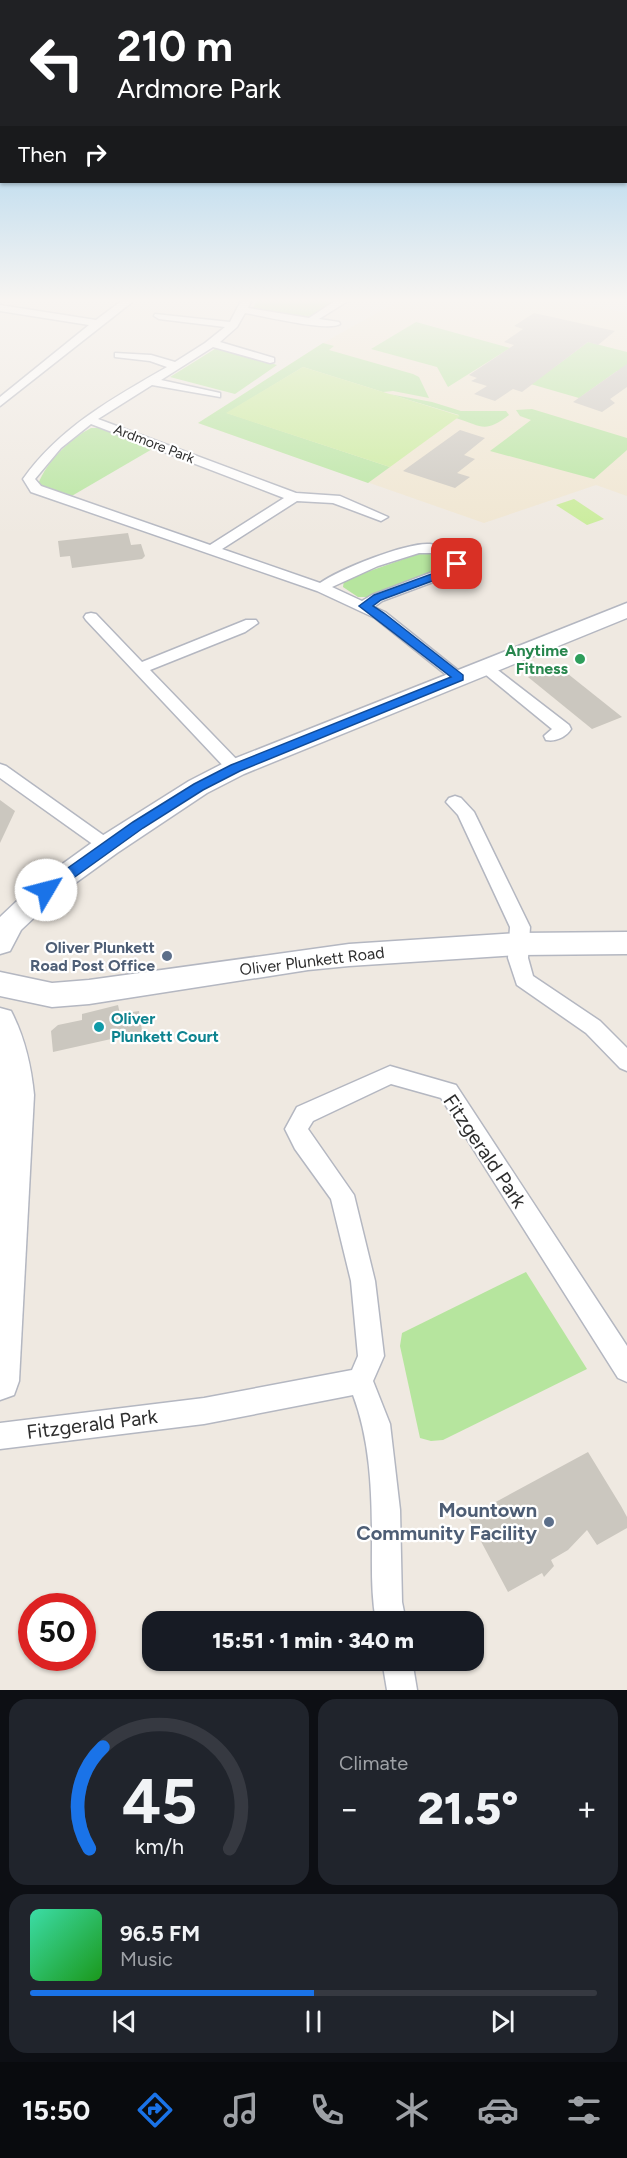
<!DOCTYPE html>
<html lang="en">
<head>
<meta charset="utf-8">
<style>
  :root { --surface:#171b24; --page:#20242c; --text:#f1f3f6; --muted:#9ea1a6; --line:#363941; --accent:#1a73e8 }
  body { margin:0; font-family:Figtree,sans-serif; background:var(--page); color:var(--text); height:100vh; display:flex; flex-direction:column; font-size:22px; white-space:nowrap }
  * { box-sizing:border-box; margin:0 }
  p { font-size:20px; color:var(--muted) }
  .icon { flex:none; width:33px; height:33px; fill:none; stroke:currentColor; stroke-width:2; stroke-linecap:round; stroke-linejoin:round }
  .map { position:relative; height:1690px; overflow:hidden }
  .side { display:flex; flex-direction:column; gap:9px; padding:9px; background:#0d0f14; flex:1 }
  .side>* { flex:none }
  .top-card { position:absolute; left:0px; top:0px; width:627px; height:183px; box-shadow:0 2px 4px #0004; background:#202124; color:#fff; overflow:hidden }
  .speed { position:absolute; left:18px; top:1593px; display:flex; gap:12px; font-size:30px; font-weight:700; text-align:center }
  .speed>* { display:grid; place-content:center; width:78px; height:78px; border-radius:50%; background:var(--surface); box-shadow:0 2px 4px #0004; line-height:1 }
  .speed .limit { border:9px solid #d22; background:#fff; color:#111 }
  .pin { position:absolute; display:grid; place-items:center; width:51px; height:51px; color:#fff; margin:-26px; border-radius:12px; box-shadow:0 3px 9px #0006 }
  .me { position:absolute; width:66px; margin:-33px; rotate:53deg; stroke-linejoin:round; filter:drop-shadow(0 0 4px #0008) }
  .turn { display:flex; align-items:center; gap:21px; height:126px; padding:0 18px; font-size:27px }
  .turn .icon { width:78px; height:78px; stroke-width:2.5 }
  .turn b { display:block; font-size:42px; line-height:51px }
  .then { display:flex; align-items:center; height:57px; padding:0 18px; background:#0003; gap:12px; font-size:22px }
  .big { font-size:45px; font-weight:800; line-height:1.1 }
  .side .tile { flex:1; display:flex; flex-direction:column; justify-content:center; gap:9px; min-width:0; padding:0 21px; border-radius:18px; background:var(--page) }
  .side .dial { align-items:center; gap:0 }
  .dial svg { height:156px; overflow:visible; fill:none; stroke:var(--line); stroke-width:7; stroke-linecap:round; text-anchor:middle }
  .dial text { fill:var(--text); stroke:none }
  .song { display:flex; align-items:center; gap:18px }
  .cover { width:72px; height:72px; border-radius:9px; background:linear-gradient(135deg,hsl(160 70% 55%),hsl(120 70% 35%)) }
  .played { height:6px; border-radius:3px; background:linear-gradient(90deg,var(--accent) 50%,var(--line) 50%) }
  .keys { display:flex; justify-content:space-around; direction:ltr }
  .heat { display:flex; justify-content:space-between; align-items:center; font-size:33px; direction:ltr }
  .side .tiles { flex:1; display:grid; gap:9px; grid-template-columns:1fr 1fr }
  .tile:last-child { grid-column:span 2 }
  .trip { position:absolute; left:142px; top:1611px; width:342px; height:60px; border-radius:18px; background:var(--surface); box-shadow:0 2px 4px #0004; font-weight:800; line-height:60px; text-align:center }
  .dock { display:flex; height:96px; justify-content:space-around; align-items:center; background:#090b0e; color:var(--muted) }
  .dock .icon { width:42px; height:42px }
  .dock .active { color:var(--accent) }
  .dock b { font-size:27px; color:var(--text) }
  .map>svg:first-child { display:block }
</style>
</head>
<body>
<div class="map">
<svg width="627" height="1690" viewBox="0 0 627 1690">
  <rect width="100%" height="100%" fill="#efe9e1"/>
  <polygon fill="#f0e6d1" points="402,299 555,299 627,313 627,496 596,485 484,523 198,423 323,343"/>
  <g fill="#b6e59e">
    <polygon points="258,299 316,299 332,302 305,320 253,308"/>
    <polygon points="416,322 510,348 448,387 437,367 371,349"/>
    <polygon points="588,342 627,352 627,370 623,373 617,371 579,398 527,383 552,365 556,366"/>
    <polygon points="323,343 334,346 329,350 413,374 419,377 429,398 393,391 383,392 303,367 227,413 390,467 368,483 198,423"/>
    <polygon points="218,347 277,365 235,394 170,377"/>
    <path d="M389,394L432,402L461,411H506L509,415C485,433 483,427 456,418L459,415Z"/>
    <polygon points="532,409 627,438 627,450 594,479 490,451 531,420 520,416 516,410"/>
    <path d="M91,428H101L154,448L70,497L38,484C47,461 70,439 91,428Z"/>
    <polygon points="424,552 432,554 446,562 447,568 367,597 358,597 343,587 344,580"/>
    <polygon points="526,1272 587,1369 443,1440 431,1441 420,1438 400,1346 402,1333"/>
  </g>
  <g fill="#c9ec9a">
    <polygon points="303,367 460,416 390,467 226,413"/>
    <polygon points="574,499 604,519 587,525 556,505"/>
  </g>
  <g fill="#cbc7bf">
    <polygon points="534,313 615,331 598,345 588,342 522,392 513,389 495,401 474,394 487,386 471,381 477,378 469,375 514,345 504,342 523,329 514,326"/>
    <polygon points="627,364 627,387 610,399 615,403 602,412 573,402"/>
    <polygon points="460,430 485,438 464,455 475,459 457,473 470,477 455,488 403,471"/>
    <polygon points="128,533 131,545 141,544 145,556 142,559 72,568 70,556 60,557 58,541"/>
    <polygon points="558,666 622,717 592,729 528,677"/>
    <polygon points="0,800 15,811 0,843"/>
    <polygon points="118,1005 120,1014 139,1011 143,1037 121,1040 120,1037 53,1052 51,1031 58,1025 82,1020 82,1014"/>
    <polygon points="588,1452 621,1506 627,1517 627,1528 597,1545 587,1530 568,1550 551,1560 554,1566 544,1577 542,1573 508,1592 468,1517"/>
  </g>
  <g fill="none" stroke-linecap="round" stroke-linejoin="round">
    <defs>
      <g id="street">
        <polygon points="124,299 136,299 0,406 0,397 89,325 0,311 0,305 96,320"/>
        <path d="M242,299H252L248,308L309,318L338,299H351L319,319L339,322L340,324C329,332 264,316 245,313L237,327L220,342L274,358V362L270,363L213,347L161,380L220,393V397L152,385L98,419L296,493L340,496L388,517L381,521L333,503L297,501L222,549L320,583C340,569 407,542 430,544C442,546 460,555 465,566L460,572L382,601L374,607L385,612L464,675L467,678L464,681H454L375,618L317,591L31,492L23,479C60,427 113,398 167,367L150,361L115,357V353L151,355L175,362L205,343L225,327L159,319L154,316L155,314L230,322ZM91,424L284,498L210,545L41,486L35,479L61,448ZM419,553H431L451,565L372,595L362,601L332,587L378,566Z"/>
        <polygon points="91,613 96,614 142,662 246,620 256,620 258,623 245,632 150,670 241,764 243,768 241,772 229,772 86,620 84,617 86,614"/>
        <path d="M485,662L490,664L569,725L571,729C566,737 556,742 546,740L544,736L552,729L480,670L477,667L480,664Z"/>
        <polygon points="0,764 6,766 113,842 116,846 113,850 107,852 101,850 0,778"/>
        <polygon points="455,796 461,798 474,812 530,927 528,958 533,976 600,1021 627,1048 627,1071 620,1068 586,1033 517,985 508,958 510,927 458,815 446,802 449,798"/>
        <path d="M390,1066L456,1085L627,1346V1382L618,1378L441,1098L391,1084L313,1121L308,1129L354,1195L375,1281L384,1356L373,1381L390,1424L400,1510L402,1602L406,1622H376C371,1594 372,1566 372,1538C372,1490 370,1440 353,1395L204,1424L0,1449V1423L204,1398L352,1370L358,1356L351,1281L331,1199L295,1149L285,1129L297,1107Z"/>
        <polygon points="382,1660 412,1660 417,1690 387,1690"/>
      </g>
      <g id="secondary">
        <polygon points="627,603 627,618 244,774 207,793 117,853 56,897 21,930 10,951 0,954 0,917 36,883 97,839 189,781 226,762"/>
        <polygon points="627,932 627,954 519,955 349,966 308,970 89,1004 52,1007 0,996 0,972 52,983 89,980 349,944 519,933"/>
        <path d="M0,1008L11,1011C25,1038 31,1065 34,1095L19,1381L14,1395L0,1400Z"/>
      </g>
    </defs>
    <use href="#street" stroke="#b4b7c1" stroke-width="3"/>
    <use href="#secondary" stroke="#b4b7c1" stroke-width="3"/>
    <use href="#street" fill="#fff" fill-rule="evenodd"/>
    <use href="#secondary" fill="#fff" fill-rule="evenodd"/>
  </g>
  <linearGradient id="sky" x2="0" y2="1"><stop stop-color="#7abfeb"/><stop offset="0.56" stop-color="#f8f5f2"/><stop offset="1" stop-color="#f8f5f2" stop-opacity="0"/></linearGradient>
  <rect width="627" height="536" fill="url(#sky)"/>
  <polygon fill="#1a73e8" stroke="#114b97" stroke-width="1.5" points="457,560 460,561 463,566 459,571 381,600 373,606 384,613 463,675 463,680 240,771 203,790 143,828 51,894 41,894 39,890 41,887 133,822 194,784 231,765 451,677 359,606 374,595 451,567 453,561"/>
  <circle fill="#2e9e5b" stroke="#fff" stroke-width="2" cx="580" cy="659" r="6"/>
  <g fill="#5c6f8a" stroke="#fff" stroke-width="2">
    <circle cx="167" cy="956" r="6"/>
    <circle cx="549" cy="1522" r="6"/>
  </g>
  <circle fill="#0f9aa8" stroke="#fff" stroke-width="2" cx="99" cy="1027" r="6"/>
  <g text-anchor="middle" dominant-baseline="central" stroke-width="4.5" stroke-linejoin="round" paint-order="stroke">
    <g font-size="14" fill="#2e2e2e" stroke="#fff">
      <text transform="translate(154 444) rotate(21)">Ardmore Park</text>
    </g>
    <g font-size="16" font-weight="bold" fill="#27864d" stroke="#fff" text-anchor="end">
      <text x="568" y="650">Anytime<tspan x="568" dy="18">Fitness</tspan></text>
    </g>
    <g font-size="16" font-weight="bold" fill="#4e5e75" stroke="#fff" text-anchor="end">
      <text x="155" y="947">Oliver Plunkett<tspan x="155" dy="18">Road Post Office</tspan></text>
    </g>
    <g font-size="16" fill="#2e2e2e" stroke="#fff">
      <text transform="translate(312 961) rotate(-7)">Oliver Plunkett Road</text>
    </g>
    <g font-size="16" font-weight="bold" fill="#0d838f" stroke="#fff" text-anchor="start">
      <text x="111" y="1018">Oliver<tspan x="111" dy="18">Plunkett Court</tspan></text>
    </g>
    <g font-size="20" fill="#2e2e2e" stroke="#fff">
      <text transform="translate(485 1151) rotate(56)">Fitzgerald Park</text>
      <text transform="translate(92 1424) rotate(-7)">Fitzgerald Park</text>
    </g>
    <g font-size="20" font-weight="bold" fill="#4e5e75" stroke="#fff" text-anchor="end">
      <text x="537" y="1510">Mountown<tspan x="537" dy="23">Community Facility</tspan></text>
    </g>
  </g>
</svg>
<div class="speed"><div class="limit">50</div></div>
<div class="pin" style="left:457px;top:564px;background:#d93025"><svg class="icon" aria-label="arrive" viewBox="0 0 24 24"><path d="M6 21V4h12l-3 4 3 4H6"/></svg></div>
<svg class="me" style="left:46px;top:890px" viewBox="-20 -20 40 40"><circle r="19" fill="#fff"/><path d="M0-13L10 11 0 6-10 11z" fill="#1a73e8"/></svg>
<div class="trip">15:51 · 1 min · 340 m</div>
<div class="top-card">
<div class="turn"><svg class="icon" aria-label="left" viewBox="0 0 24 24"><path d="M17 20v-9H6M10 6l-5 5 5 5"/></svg><div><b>210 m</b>Ardmore Park</div></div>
<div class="then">Then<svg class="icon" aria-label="right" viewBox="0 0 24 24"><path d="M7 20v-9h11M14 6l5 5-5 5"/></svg></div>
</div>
</div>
<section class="side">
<div class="tiles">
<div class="tile dial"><svg viewBox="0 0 100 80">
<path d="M14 69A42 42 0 1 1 86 69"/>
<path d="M14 69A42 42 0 0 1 21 17" stroke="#1a73e8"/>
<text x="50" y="56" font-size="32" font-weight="700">45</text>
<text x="50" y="72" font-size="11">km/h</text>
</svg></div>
<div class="tile"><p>Climate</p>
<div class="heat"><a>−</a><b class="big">21.5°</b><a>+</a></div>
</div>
<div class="tile">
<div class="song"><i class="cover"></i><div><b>96.5 FM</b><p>Music</p></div></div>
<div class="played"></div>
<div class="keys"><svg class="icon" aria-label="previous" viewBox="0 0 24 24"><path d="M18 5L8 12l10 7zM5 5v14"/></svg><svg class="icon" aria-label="pause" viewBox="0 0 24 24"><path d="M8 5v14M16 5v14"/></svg><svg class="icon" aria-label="next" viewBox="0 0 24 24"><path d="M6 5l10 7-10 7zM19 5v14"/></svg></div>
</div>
</div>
</section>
<nav class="dock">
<b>15:50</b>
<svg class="icon active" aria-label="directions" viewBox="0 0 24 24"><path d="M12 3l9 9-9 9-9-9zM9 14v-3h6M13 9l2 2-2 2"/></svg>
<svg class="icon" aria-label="music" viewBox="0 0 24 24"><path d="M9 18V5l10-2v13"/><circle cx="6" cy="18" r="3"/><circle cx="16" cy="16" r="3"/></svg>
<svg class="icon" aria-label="phone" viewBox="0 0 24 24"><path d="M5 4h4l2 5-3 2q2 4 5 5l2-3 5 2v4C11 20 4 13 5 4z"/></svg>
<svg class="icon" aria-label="climate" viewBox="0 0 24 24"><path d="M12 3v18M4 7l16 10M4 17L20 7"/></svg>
<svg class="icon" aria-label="car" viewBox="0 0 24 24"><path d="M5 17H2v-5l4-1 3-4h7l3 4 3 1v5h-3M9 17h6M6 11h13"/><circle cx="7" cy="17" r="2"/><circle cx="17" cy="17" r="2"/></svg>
<svg class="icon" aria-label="filters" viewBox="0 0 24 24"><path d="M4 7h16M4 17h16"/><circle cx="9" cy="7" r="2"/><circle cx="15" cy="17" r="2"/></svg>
</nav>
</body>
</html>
